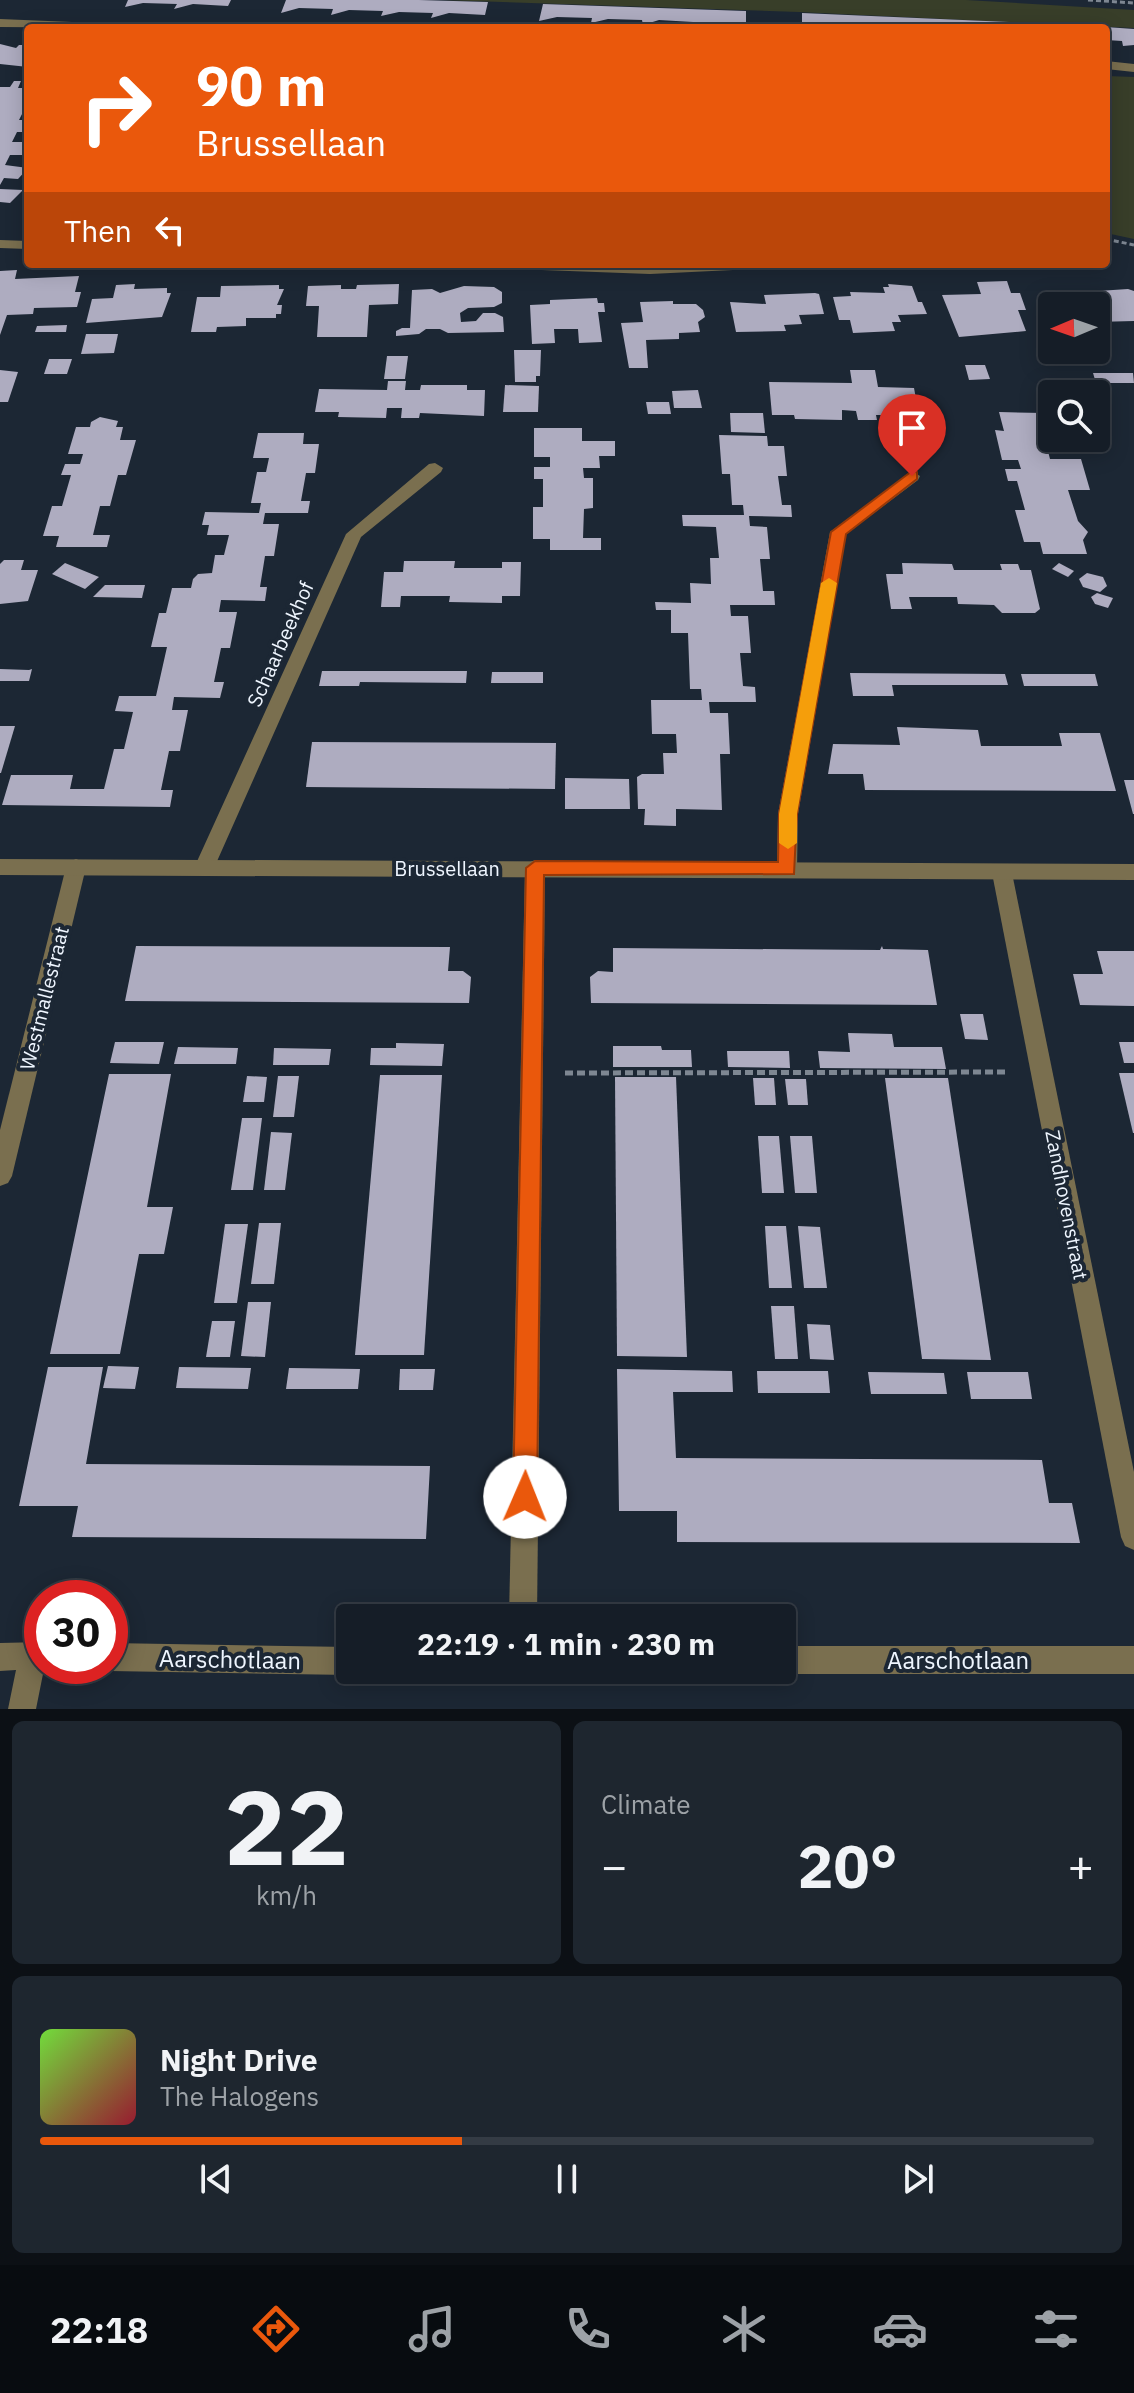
<!DOCTYPE html>
<html lang="en">
<head>
<meta charset="utf-8">
<style>
  :root { --surface:#151d27; --page:#1e262f; --text:#f1f3f6; --muted:#9da2a7; --line:#343b44; --accent:#ea580c }
  body { margin:0; font-family:"IBM Plex Sans",sans-serif; background:var(--page); color:var(--text); height:100vh; display:flex; flex-direction:column; font-size:30px; white-space:nowrap }
  * { box-sizing:border-box; margin:0 }
  p { font-size:26px; color:var(--muted) }
  .icon { flex:none; width:44px; height:44px; fill:none; stroke:currentColor; stroke-width:2; stroke-linecap:round; stroke-linejoin:round }
  .map { position:relative; height:1709px; overflow:hidden }
  .sheet { display:flex; flex-direction:column; gap:12px; padding:12px; background:#0c1015; flex:1 }
  .sheet>* { flex:none }
  .top-card { position:absolute; left:24px; top:24px; width:1086px; height:244px; border-radius:8px; box-shadow:0 4px 20px #0003,0 0 0 2px var(--line); background:#ea580c; color:#fff; overflow:hidden }
  .needle { width:52px; rotate:268deg }
  .controls { position:absolute; left:1038px; top:292px; display:grid; gap:16px }
  .controls a { display:grid; place-items:center; width:72px; height:72px; border-radius:8px; background:var(--surface); box-shadow:0 4px 20px #0003,0 0 0 2px var(--line); font-size:40px }
  .speed { position:absolute; left:24px; top:1580px; display:flex; gap:16px; font-size:40px; font-weight:700; text-align:center }
  .speed>* { display:grid; place-content:center; width:104px; height:104px; border-radius:50%; background:var(--surface); box-shadow:0 4px 20px #0003,0 0 0 2px var(--line); line-height:1 }
  .speed .limit { border:12px solid #d22; background:#fff; color:#111 }
  .pin { position:absolute; display:grid; place-items:center; width:68px; height:68px; color:#fff; margin:-82px -34px; border-radius:50% 50% 50% 0; rotate:-45deg; box-shadow:0 0 8px #0007 }
  .pin .icon { rotate:45deg }
  .me { position:absolute; width:88px; margin:-44px; rotate:1deg; stroke-linejoin:round; filter:drop-shadow(0 0 6px #0008) }
  .turn { display:flex; align-items:center; gap:28px; height:168px; padding:0 40px; font-size:36px }
  .turn .icon { width:104px; height:104px; stroke-width:2.5 }
  .turn b { display:block; font-size:56px; line-height:68px }
  .then { display:flex; align-items:center; height:76px; padding:0 40px; background:#0003; gap:16px; font-size:30px }
  .big { font-size:60px; font-weight:700; line-height:1.1 }
  .sheet .tile { flex:1; display:flex; flex-direction:column; justify-content:center; gap:12px; min-width:0; padding:0 28px; border-radius:12px; background:var(--page) }
  .sheet .dial { align-items:center; gap:0 }
  .dial b { font-size:104px; line-height:1 }
  .song { display:flex; align-items:center; gap:24px }
  .cover { width:96px; height:96px; border-radius:12px; background:linear-gradient(135deg,hsl(100 70% 55%),hsl(350 70% 35%)) }
  .played { height:8px; border-radius:4px; background:linear-gradient(90deg,var(--accent) 40%,var(--line) 40%) }
  .keys { display:flex; justify-content:space-around; direction:ltr }
  .heat { display:flex; justify-content:space-between; align-items:center; font-size:44px; direction:ltr }
  .sheet .tiles { flex:1; display:grid; gap:12px; grid-template-columns:1fr 1fr }
  .tile:last-child { grid-column:span 2 }
  .trip { position:absolute; left:336px; top:1604px; width:460px; height:80px; border-radius:8px; background:var(--surface); box-shadow:0 4px 20px #0003,0 0 0 2px var(--line); font-weight:700; line-height:80px; text-align:center }
  .tab-bar { display:flex; height:128px; justify-content:space-around; align-items:center; background:#080c10; color:var(--muted) }
  .tab-bar .icon { width:56px; height:56px }
  .tab-bar .on { color:var(--accent) }
  .tab-bar b { font-size:36px; color:var(--text) }
  .map>svg:first-child { display:block }
</style>
</head>
<body>
<div class="map">
<svg width="1134" height="1709" viewBox="0 0 1134 1709">
  <rect width="100%" height="100%" fill="#1c2734"/>
  <g fill="#383e29">
    <polygon points="442,0 966,0 1134,10 1134,28 799,12"/>
    <polygon points="1106,76 1134,77 1134,239 1106,233"/>
  </g>
  <g fill="#aeacc0">
    <polygon points="128,0 231,0 228,6 193,4 174,9 177,4 143,3 125,7"/>
    <polygon points="286,0 419,0 488,2 485,15 449,13 431,18 433,13 399,12 381,16 383,11 349,10 331,15 333,9 299,8 281,13"/>
    <polygon points="543,4 746,11 746,23 709,22 693,27 693,22 659,20 643,25 642,20 608,19 591,23 592,18 557,17 539,21"/>
    <polygon points="802,13 1009,22 1010,28 802,28"/>
    <polygon points="1106,27 1134,29 1134,45 1123,46 1122,41 1106,40"/>
    <polygon points="0,44 16,48 19,45 28,45 28,67 0,64"/>
    <polygon points="14,81 21,81 18,88 28,88 28,110 24,110 19,120 28,120 28,132 17,132 12,142 28,142 28,152 25,155 10,155 5,165 28,168 18,179 4,178 0,185 0,87 10,87"/>
    <polygon points="0,189 23,190 10,203 0,202"/>
    <polygon points="17,270 15,279 79,276 75,292 81,292 77,307 34,308 33,314 7,315 0,335 0,271"/>
    <polygon points="1007,281 1011,293 1020,293 1026,310 1018,310 1026,331 959,337 942,295 981,294 977,282"/>
    <polygon points="135,284 134,289 167,288 167,293 171,293 162,317 86,323 92,299 113,298 116,285"/>
    <polygon points="399,284 398,304 369,305 367,337 317,337 319,306 306,306 308,286 341,285 341,289 356,289 357,285"/>
    <polygon points="888,284 912,286 918,302 922,302 927,314 898,315 901,322 892,322 895,331 853,333 850,320 839,320 833,297 851,296 850,292 885,293 883,287 889,287"/>
    <polygon points="279,285 279,289 284,289 277,305 282,305 281,314 276,314 276,318 246,318 246,326 217,327 216,332 191,332 197,297 220,297 221,286"/>
    <polygon points="464,286 494,287 502,292 502,303 494,307 468,308 460,313 461,322 476,321 483,313 495,313 503,317 504,332 448,333 440,329 426,329 419,334 396,336 396,331 402,328 410,328 412,290 432,289 440,293"/>
    <polygon points="1128,289 1134,291 1134,321 1096,322 1096,306 1052,306 1052,326 1040,297 1085,296 1083,292"/>
    <polygon points="815,293 819,294 824,314 799,315 802,324 784,325 786,331 736,332 730,302 766,304 764,295"/>
    <polygon points="597,298 598,303 604,303 605,312 598,312 602,342 579,343 578,329 554,329 555,343 532,344 530,305 550,304 550,300"/>
    <polygon points="673,301 673,304 696,304 703,310 705,317 698,322 700,332 679,333 679,339 646,340 648,368 629,368 621,323 643,322 640,302"/>
    <polygon points="67,325 66,332 35,332 37,326"/>
    <polygon points="86,334 118,334 114,353 81,354"/>
    <polygon points="514,350 541,350 540,376 536,376 536,382 515,382"/>
    <polygon points="387,356 408,356 405,379 384,379"/>
    <polygon points="49,359 72,359 67,374 44,374"/>
    <polygon points="965,365 985,365 990,379 969,380"/>
    <polygon points="0,370 18,372 8,402 0,402"/>
    <polygon points="850,370 875,370 878,387 914,388 919,415 876,415 877,420 858,420 856,411 842,410 842,420 795,419 794,415 772,415 769,382 852,383"/>
    <polygon points="1093,373 1133,373 1134,383 1096,383"/>
    <polygon points="388,381 406,381 405,390 420,390 421,385 467,385 467,390 485,390 484,416 420,413 419,418 401,418 402,408 387,408 386,418 338,417 339,412 315,412 319,389 387,390"/>
    <polygon points="505,385 539,386 538,412 503,412"/>
    <polygon points="698,390 702,408 674,408 672,391"/>
    <polygon points="646,402 669,402 671,414 648,414"/>
    <polygon points="999,412 1043,413 1052,426 1052,432 1043,432 1050,459 1081,459 1090,490 1068,490 1078,521 1088,532 1083,540 1087,554 1043,554 1040,542 1024,542 1015,510 1025,510 1017,481 1008,481 1005,469 1021,469 1018,460 1002,460 995,430 1004,431"/>
    <polygon points="730,413 763,413 765,433 731,432"/>
    <polygon points="100,417 118,421 116,427 123,427 120,440 136,440 126,475 118,475 110,506 100,506 93,535 110,535 107,547 56,547 59,536 43,536 52,506 62,506 71,475 61,475 65,464 80,464 83,454 68,454 76,427 90,427 91,422"/>
    <polygon points="534,428 582,428 582,441 615,441 615,456 599,456 600,468 583,468 584,478 593,478 593,508 584,509 583,538 601,538 601,550 550,550 550,539 533,539 533,507 543,507 543,479 534,479 534,467 550,467 550,457 534,457"/>
    <polygon points="258,433 304,433 303,444 319,444 315,473 306,473 301,501 310,501 308,513 265,513 263,524 279,524 274,556 265,556 260,587 267,587 265,601 221,600 219,612 237,612 230,648 221,648 214,682 224,682 220,698 174,697 172,710 188,710 180,751 169,751 161,790 173,790 170,807 2,805 11,775 73,775 70,789 104,789 114,749 124,749 133,712 115,711 119,696 156,696 167,647 151,647 159,613 166,613 172,588 191,588 193,579 198,574 212,573 215,555 224,555 229,535 207,535 209,525 202,525 205,512 259,513 261,503 251,503 257,472 266,472 269,458 253,458"/>
    <polygon points="719,435 767,436 768,446 784,446 787,476 778,476 782,505 791,505 792,517 749,516 750,526 767,527 770,559 760,559 763,591 774,591 775,605 730,605 731,616 748,616 751,653 740,653 743,686 755,687 756,702 709,702 710,713 728,713 730,754 720,754 722,810 676,809 676,826 644,825 645,809 638,809 637,777 642,774 664,774 663,753 677,753 676,734 652,734 651,700 702,700 701,689 690,689 688,633 671,633 671,610 656,610 655,602 691,603 690,583 711,584 710,558 719,558 716,527 683,526 682,515 744,515 743,505 732,505 730,474 722,474"/>
    <polygon points="4,560 24,560 21,570 38,570 28,601 0,604 0,564"/>
    <polygon points="404,561 455,561 454,568 502,568 502,562 521,562 520,596 502,596 502,603 449,602 450,596 401,596 400,607 381,607 384,572 403,572"/>
    <polygon points="65,563 99,577 85,589 52,574"/>
    <polygon points="902,563 952,564 954,570 1002,570 1000,564 1018,564 1020,570 1031,570 1040,609 1035,613 1002,613 994,605 958,604 957,597 909,597 912,609 891,609 886,574 903,574"/>
    <polygon points="1059,563 1074,571 1068,577 1052,569"/>
    <polygon points="1087,573 1103,577 1107,586 1100,592 1083,587 1079,579"/>
    <polygon points="105,585 145,585 142,598 93,597"/>
    <polygon points="1097,593 1113,598 1108,608 1095,604 1091,597"/>
    <polygon points="0,669 29,670 32,669 29,681 0,681"/>
    <polygon points="322,671 467,671 466,683 360,682 359,686 319,686"/>
    <polygon points="492,672 543,672 543,683 491,683"/>
    <polygon points="850,673 1005,674 1008,685 892,685 894,696 853,696"/>
    <polygon points="1021,674 1095,674 1098,686 1024,686"/>
    <polygon points="0,726 15,726 1,773 0,773"/>
    <polygon points="897,727 978,730 981,746 1062,746 1059,733 1100,733 1116,791 865,790 863,774 828,774 833,744 900,745"/>
    <polygon points="312,742 556,743 555,789 306,787"/>
    <polygon points="565,778 629,779 630,809 565,809"/>
    <polygon points="1124,780 1134,780 1134,814 1133,814"/>
    <polygon points="136,946 450,947 448,971 463,971 471,977 469,1003 125,1001"/>
    <polygon points="882,946 883,949 928,950 937,1005 591,1003 590,977 598,971 613,972 613,948 880,950"/>
    <polygon points="1097,951 1134,951 1134,1006 1080,1005 1073,974 1103,974"/>
    <polygon points="960,1014 983,1014 988,1040 965,1039"/>
    <polygon points="848,1033 892,1034 894,1047 942,1047 946,1069 820,1068 818,1051 850,1052"/>
    <polygon points="115,1042 164,1042 159,1064 110,1063"/>
    <polygon points="1119,1042 1134,1042 1134,1063 1124,1063"/>
    <polygon points="396,1043 444,1044 442,1066 370,1065 371,1048 396,1048"/>
    <polygon points="613,1046 661,1046 662,1050 691,1050 692,1067 613,1067"/>
    <polygon points="178,1047 238,1048 236,1064 174,1064"/>
    <polygon points="274,1048 331,1049 329,1065 273,1065"/>
    <polygon points="727,1051 789,1051 790,1068 728,1067"/>
    <polygon points="1119,1073 1134,1073 1134,1133 1133,1133"/>
    <polygon points="109,1074 171,1074 147,1207 173,1207 164,1254 139,1254 120,1354 50,1354"/>
    <polygon points="380,1075 442,1075 424,1355 355,1355"/>
    <polygon points="247,1076 267,1077 264,1102 243,1102"/>
    <polygon points="278,1076 299,1076 294,1117 273,1117"/>
    <polygon points="615,1077 676,1077 687,1357 617,1356"/>
    <polygon points="753,1078 774,1078 776,1105 755,1105"/>
    <polygon points="885,1078 948,1078 991,1360 922,1359"/>
    <polygon points="785,1079 806,1079 808,1105 788,1105"/>
    <polygon points="242,1118 262,1118 253,1190 231,1190"/>
    <polygon points="271,1132 292,1133 285,1190 264,1190"/>
    <polygon points="758,1136 779,1136 784,1193 762,1193"/>
    <polygon points="790,1136 812,1136 817,1193 795,1193"/>
    <polygon points="259,1223 281,1223 274,1284 251,1284"/>
    <polygon points="225,1224 248,1224 237,1303 214,1303"/>
    <polygon points="765,1226 786,1226 792,1288 769,1288"/>
    <polygon points="798,1226 820,1227 827,1288 804,1288"/>
    <polygon points="248,1302 271,1302 265,1357 241,1356"/>
    <polygon points="771,1306 794,1306 798,1359 775,1359"/>
    <polygon points="212,1321 235,1321 230,1357 206,1357"/>
    <polygon points="807,1324 830,1325 834,1360 810,1359"/>
    <polygon points="108,1366 139,1367 135,1389 103,1388"/>
    <polygon points="48,1367 103,1367 86,1464 430,1466 426,1539 72,1537 78,1506 19,1506"/>
    <polygon points="179,1367 251,1368 248,1389 176,1388"/>
    <polygon points="289,1368 360,1369 358,1389 286,1389"/>
    <polygon points="400,1369 435,1369 433,1390 399,1390"/>
    <polygon points="617,1369 732,1371 733,1392 673,1392 676,1458 1042,1460 1049,1503 1072,1503 1080,1543 677,1542 677,1511 619,1511"/>
    <polygon points="757,1371 828,1371 830,1393 758,1393"/>
    <polygon points="868,1372 944,1373 947,1394 871,1394"/>
    <polygon points="967,1372 1028,1372 1032,1399 971,1399"/>
  </g>
  <g fill="none" stroke-linecap="round" stroke-linejoin="round">
    <g stroke="#7e8792" stroke-width="3" stroke-dasharray="5 3" stroke-linecap="butt">
      <polyline points="1088,0 1134,3"/>
      <polyline points="1106,239 1134,245"/>
    </g>
    <polyline stroke="#7e8792" stroke-width="5" stroke-dasharray="8 4" stroke-linecap="butt" points="565,1073 1007,1072"/>
    <g fill="#7a6f4f" fill-rule="evenodd">
      <polygon points="0,19 120,24 126,28 0,27"/>
      <polygon points="1106,61 1134,64 1134,72 1106,69"/>
      <polygon points="0,240 28,241 28,249 0,248"/>
      <polygon points="484,264 780,264 773,268 650,274 491,268"/>
      <polygon points="435,463 443,468 441,472 361,537 214,868 211,873 197,873 194,868 346,534 429,464"/>
      <polygon points="912,471 920,476 918,480 846,534 798,814 797,869 794,874 780,874 777,869 778,814 830,532"/>
      <polygon points="76,859 83,862 86,867 12,1176 8,1183 0,1186 0,1130 66,867 69,862"/>
      <polygon points="535,860 542,863 545,868 537,1618 509,1618 525,868 528,863"/>
      <polygon points="1002,865 1009,867 1012,873 1134,1472 1134,1550 1125,1546 1121,1537 992,873 995,867"/>
      <polygon points="42,1642 42,1666 51,1666 44,1669 36,1709 8,1709 16,1670 0,1671 0,1643"/>
      <polygon points="110,1643 350,1647 350,1670 360,1670 350,1675 110,1671 100,1666 110,1666"/>
      <polygon points="782,1646 1134,1646 1134,1674 782,1674 773,1670 782,1670"/>
    </g>
    <polygon fill="#7a6f4f" fill-rule="evenodd" points="0,859 1134,864 1134,880 0,875"/>
  </g>
  <polygon fill="#ea580c" stroke="#983908" stroke-width="2" points="912,471 917,472 917,479 846,534 797,814 794,874 544,875 537,1497 534,1505 525,1509 517,1505 513,1497 526,868 535,861 778,862 779,814 831,532"/>
  <polygon fill="#f59e0b" points="829,578 837,583 797,814 797,843 788,849 779,843 779,814 821,583"/>
  <g text-anchor="middle" dominant-baseline="central" stroke-width="8" stroke-linejoin="round" paint-order="stroke">
    <g font-size="20" fill="#eff6ff" stroke="#1c2734">
      <text transform="translate(280 644) rotate(-66)">Schaarbeekhof</text>
      <text x="447" y="868">Brussellaan</text>
      <text transform="translate(44 998) rotate(-76)">Westmallestraat</text>
      <text transform="translate(1067 1205) rotate(79)">Zandhovenstraat</text>
    </g>
    <g font-size="24" fill="#eff6ff" stroke="#1c2734">
      <text transform="translate(230 1659) rotate(1)">Aarschotlaan</text>
      <text x="958" y="1660">Aarschotlaan</text>
    </g>
  </g>
</svg>
<div class="controls">
<a><svg class="needle" viewBox="-14 -14 28 28"><path d="M0-13l5 13h-10z" fill="#e53935"/><path d="M0 13l5-13h-10z" fill="#9da2a7"/></svg></a>
<a><svg class="icon" aria-label="search" viewBox="0 0 24 24"><circle cx="10" cy="10" r="6"/><path d="M15 15l6 6"/></svg></a>
</div>
<div class="speed"><div class="limit">30</div></div>
<div class="pin" style="left:912px;top:476px;background:#d93025"><svg class="icon" aria-label="arrive" viewBox="0 0 24 24"><path d="M6 21V4h12l-3 4 3 4H6"/></svg></div>
<svg class="me" style="left:525px;top:1497px" viewBox="-20 -20 40 40"><circle r="19" fill="#fff"/><path d="M0-13L10 11 0 6-10 11z" fill="#ea580c"/></svg>
<div class="trip">22:19 · 1 min · 230 m</div>
<div class="top-card">
<div class="turn"><svg class="icon" aria-label="right" viewBox="0 0 24 24"><path d="M7 20v-9h11M14 6l5 5-5 5"/></svg><div><b>90 m</b>Brussellaan</div></div>
<div class="then">Then<svg class="icon" aria-label="left" viewBox="0 0 24 24"><path d="M17 20v-9H6M10 6l-5 5 5 5"/></svg></div>
</div>
</div>
<section class="sheet">
<div class="tiles">
<div class="tile dial"><b>22</b><p>km/h</p></div>
<div class="tile"><p>Climate</p>
<div class="heat"><a>−</a><b class="big">20°</b><a>+</a></div>
</div>
<div class="tile">
<div class="song"><i class="cover"></i><div><b>Night Drive</b><p>The Halogens</p></div></div>
<div class="played"></div>
<div class="keys"><svg class="icon" aria-label="previous" viewBox="0 0 24 24"><path d="M18 5L8 12l10 7zM5 5v14"/></svg><svg class="icon" aria-label="pause" viewBox="0 0 24 24"><path d="M8 5v14M16 5v14"/></svg><svg class="icon" aria-label="next" viewBox="0 0 24 24"><path d="M6 5l10 7-10 7zM19 5v14"/></svg></div>
</div>
</div>
</section>
<nav class="tab-bar">
<b>22:18</b>
<svg class="icon on" aria-label="directions" viewBox="0 0 24 24"><path d="M12 3l9 9-9 9-9-9zM9 14v-3h6M13 9l2 2-2 2"/></svg>
<svg class="icon" aria-label="music" viewBox="0 0 24 24"><path d="M9 18V5l10-2v13"/><circle cx="6" cy="18" r="3"/><circle cx="16" cy="16" r="3"/></svg>
<svg class="icon" aria-label="phone" viewBox="0 0 24 24"><path d="M5 4h4l2 5-3 2q2 4 5 5l2-3 5 2v4C11 20 4 13 5 4z"/></svg>
<svg class="icon" aria-label="climate" viewBox="0 0 24 24"><path d="M12 3v18M4 7l16 10M4 17L20 7"/></svg>
<svg class="icon" aria-label="car" viewBox="0 0 24 24"><path d="M5 17H2v-5l4-1 3-4h7l3 4 3 1v5h-3M9 17h6M6 11h13"/><circle cx="7" cy="17" r="2"/><circle cx="17" cy="17" r="2"/></svg>
<svg class="icon" aria-label="filters" viewBox="0 0 24 24"><path d="M4 7h16M4 17h16"/><circle cx="9" cy="7" r="2"/><circle cx="15" cy="17" r="2"/></svg>
</nav>
</body>
</html>
